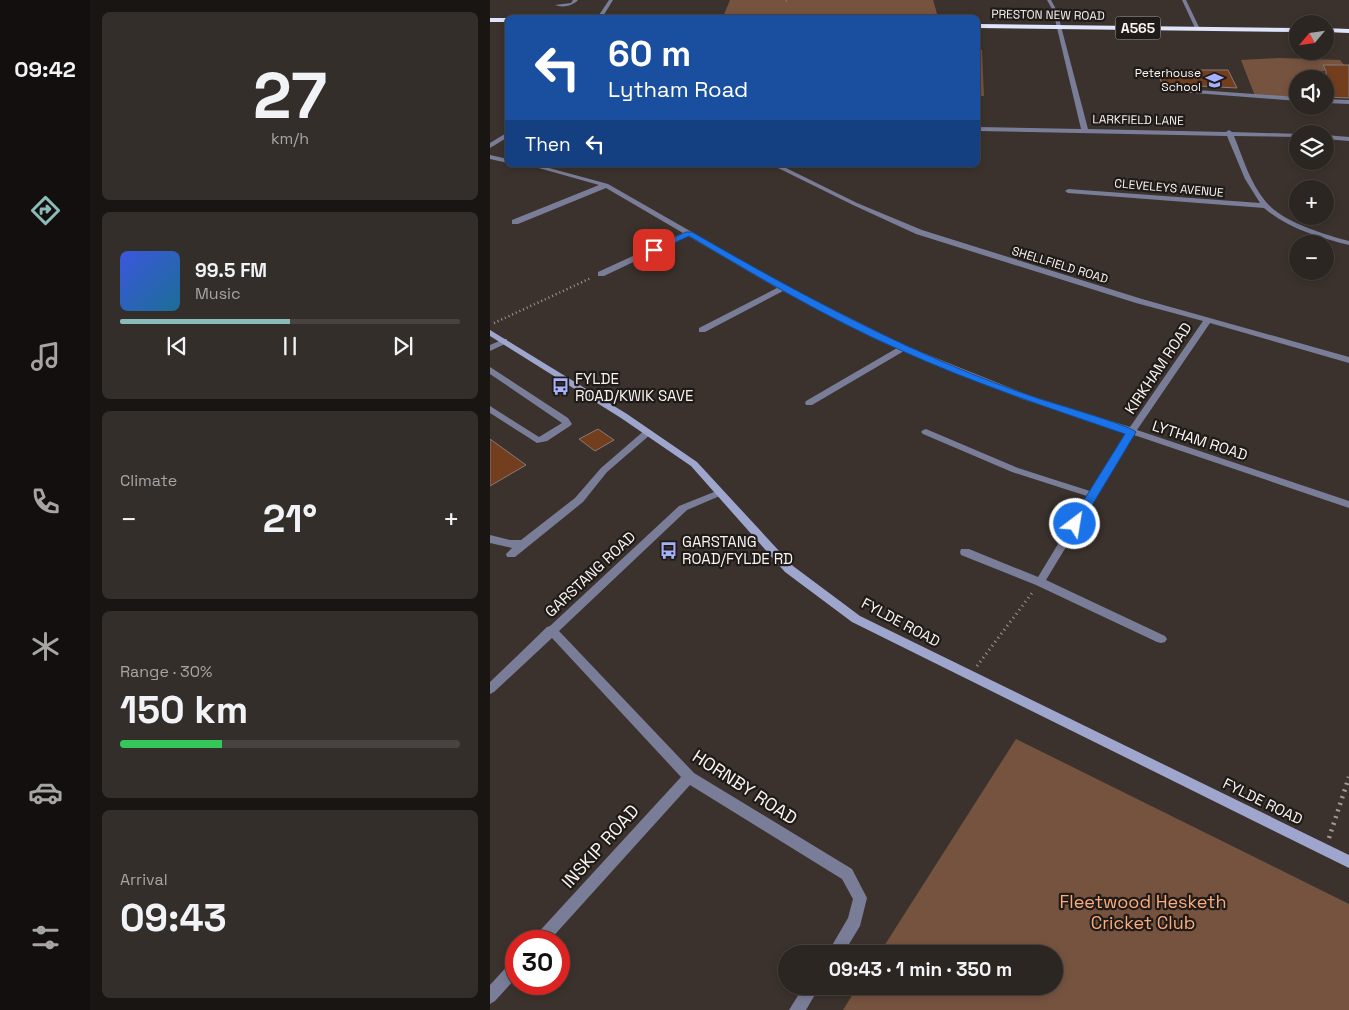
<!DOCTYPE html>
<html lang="en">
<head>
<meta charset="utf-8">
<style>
  :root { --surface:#2c2622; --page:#342e2a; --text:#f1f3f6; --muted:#a6a5a5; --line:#484340; --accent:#8bbbb9 }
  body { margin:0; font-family:"Space Grotesk",sans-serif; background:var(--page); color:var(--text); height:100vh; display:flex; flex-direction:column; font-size:19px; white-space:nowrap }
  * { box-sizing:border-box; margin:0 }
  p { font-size:16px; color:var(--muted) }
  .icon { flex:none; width:28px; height:28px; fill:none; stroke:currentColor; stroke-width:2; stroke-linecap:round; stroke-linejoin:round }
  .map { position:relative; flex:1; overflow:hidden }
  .drawer { display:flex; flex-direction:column; gap:12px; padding:12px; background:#181513; width:400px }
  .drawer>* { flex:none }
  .top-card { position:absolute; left:15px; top:15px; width:475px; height:152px; border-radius:8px; box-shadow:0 2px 8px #0003,0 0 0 1px var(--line); background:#1a4fa0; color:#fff; overflow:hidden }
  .needle { width:32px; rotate:241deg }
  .fabs { position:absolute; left:799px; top:15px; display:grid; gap:10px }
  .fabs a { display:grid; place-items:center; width:45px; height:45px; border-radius:50%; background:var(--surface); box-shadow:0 2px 8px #0003,0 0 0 1px var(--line); font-size:25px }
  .speed { position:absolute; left:15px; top:930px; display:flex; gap:10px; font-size:25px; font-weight:700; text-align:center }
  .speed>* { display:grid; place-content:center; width:65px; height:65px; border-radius:50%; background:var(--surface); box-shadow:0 2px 8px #0003,0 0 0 1px var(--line); line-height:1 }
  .speed .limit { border:8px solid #d22; background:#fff; color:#111 }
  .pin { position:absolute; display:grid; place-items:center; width:42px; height:42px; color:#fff; margin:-21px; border-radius:10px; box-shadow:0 2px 8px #0006 }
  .me { position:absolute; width:55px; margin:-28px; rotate:31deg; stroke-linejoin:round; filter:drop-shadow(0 0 4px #0008) }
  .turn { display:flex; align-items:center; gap:18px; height:105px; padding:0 20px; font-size:22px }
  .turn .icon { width:65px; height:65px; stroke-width:2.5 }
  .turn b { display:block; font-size:35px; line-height:42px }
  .then { display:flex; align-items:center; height:48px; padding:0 20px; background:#0003; gap:10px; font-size:19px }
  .big { font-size:38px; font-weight:700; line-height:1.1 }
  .drawer .card { flex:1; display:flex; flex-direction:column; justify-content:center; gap:8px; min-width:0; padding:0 18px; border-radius:8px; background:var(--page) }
  .drawer .dial { align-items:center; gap:0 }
  .dial b { font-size:65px; line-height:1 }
  .song { display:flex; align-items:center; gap:15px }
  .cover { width:60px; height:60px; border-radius:8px; background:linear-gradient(135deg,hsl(230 70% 55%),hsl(200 70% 35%)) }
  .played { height:5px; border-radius:2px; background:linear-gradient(90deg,var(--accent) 50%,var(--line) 50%) }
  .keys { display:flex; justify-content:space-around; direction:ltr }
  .heat { display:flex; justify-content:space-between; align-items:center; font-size:28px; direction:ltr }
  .charge { height:8px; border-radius:4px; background:linear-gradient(90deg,#34c759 30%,var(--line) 0) }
  .trip { position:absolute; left:288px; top:945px; width:285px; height:50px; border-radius:25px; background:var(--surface); box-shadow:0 2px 8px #0003,0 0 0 1px var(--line); font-weight:700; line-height:50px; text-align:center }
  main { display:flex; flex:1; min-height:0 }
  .tabs { display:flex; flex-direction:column; width:90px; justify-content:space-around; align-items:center; background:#120f0e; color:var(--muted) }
  .tabs .icon { width:35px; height:35px }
  .tabs .on { color:var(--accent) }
  .tabs b { font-size:22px; color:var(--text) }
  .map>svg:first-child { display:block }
</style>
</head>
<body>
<main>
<nav class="tabs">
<b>09:42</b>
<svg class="icon on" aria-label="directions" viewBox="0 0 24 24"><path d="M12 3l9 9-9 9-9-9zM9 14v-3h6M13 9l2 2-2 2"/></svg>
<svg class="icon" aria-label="music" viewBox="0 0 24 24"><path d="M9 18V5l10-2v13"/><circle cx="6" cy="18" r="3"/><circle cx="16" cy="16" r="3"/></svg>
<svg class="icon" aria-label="phone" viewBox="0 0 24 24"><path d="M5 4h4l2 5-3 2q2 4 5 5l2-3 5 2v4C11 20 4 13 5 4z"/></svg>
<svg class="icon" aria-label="climate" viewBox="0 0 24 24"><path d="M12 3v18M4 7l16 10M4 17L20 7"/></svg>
<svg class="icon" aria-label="car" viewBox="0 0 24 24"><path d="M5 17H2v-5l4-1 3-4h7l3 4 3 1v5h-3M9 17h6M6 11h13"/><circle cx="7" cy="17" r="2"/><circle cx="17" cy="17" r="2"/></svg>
<svg class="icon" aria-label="filters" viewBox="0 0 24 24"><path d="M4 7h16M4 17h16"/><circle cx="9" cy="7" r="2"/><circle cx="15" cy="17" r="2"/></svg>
</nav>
<section class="drawer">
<div class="card dial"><b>27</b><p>km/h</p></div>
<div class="card">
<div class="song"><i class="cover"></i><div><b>99.5 FM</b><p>Music</p></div></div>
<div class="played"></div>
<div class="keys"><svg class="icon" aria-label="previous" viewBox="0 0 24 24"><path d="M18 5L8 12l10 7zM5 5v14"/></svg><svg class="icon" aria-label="pause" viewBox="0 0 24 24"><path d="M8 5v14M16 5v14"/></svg><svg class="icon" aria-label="next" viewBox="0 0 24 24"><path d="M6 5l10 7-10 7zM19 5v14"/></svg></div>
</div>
<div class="card"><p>Climate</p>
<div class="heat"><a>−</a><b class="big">21°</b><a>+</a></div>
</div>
<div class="card"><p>Range · 30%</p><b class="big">150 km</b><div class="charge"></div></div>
<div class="card"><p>Arrival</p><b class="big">09:43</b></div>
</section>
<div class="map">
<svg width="859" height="1010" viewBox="0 0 859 1010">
  <rect width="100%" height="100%" fill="#3b322d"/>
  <g fill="#76533f">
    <polygon points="240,0 443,0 448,17 233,17"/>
    <polygon points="488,50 492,50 494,96 488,96"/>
    <polygon points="789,58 850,60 854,65 833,65 836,71 811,72 812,75 805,75 807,80 807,97 765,96 751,60"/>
    <polygon points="526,739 859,904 859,1010 353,1010 368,986 564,986 564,954 389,954"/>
  </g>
  <g fill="#733e1e" stroke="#867b76">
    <polygon points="833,65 859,65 859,98 835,97 836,71"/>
    <polygon points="667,70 738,70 747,88 672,84"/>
    <polygon points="108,429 124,440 105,451 89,439"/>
    <polygon points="0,439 36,465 0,486"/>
  </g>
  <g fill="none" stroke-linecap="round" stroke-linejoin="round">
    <polyline stroke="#a29a96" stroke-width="2" stroke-dasharray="0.5 2" stroke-linecap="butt" points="296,1 298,0"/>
    <polyline stroke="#a29a96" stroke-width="2.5" stroke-dasharray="1 3" stroke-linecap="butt" points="4,323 101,278"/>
    <polyline stroke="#a29a96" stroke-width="3" stroke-dasharray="1 4" stroke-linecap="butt" points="487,666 542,593"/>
    <polyline stroke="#a29a96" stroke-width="4.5" stroke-dasharray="2 5" stroke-linecap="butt" points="839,838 859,777"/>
    <g fill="#797d97" fill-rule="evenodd">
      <path d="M83,0H88C83,6 72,8 65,5L81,3Z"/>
      <polygon points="693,89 808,97 808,101 691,92 690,91"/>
      <polygon points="835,99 859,100 859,104 835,103"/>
      <polygon points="14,339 17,339 17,343 0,351 0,345"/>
      <polygon points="0,367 78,418 82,424 80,426 57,441 47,443 0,413 0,406 49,437 72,423 0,374"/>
      <polygon points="436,429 528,468 606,493 608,495 603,498 522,472 433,434 431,432 433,430"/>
    </g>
    <g fill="#797d97" fill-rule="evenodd">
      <polygon points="119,0 123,0 112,18 107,18"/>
      <path d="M557,0H561L567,11L598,129L736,132L739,130L742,132L810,134H808V137L744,136C753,158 760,183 776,202C793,222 833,234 859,241V245C830,238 797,228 774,208L578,193L575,191L578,189L770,203L755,179L737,136L488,131V127L591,129L563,11Z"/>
      <polygon points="692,0 696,0 710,29 705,28"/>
      <polygon points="18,132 18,137 0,148 0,143"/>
      <polygon points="835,135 859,137 859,141 835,139"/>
      <polygon points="0,155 18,159 18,163 0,159"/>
      <polygon points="38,165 48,165 118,184 296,286 416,346 538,395 640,427 713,321 646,303 426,234 363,205 282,165 290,165 367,203 432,230 652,299 859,357 859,363 720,323 647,430 859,501 859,508 644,435 556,580 675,636 677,639 675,642 671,643 667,642 546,585 471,555 470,552 471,549 479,549 548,577 636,432 532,399 414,351 322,405 316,405 315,403 316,401 407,348 293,291 215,332 209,332 209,328 287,288 198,236 114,276 108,276 108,272 193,233 116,188 28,224 22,224 22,220 109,185"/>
      <polygon points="158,429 163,432 161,434 117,472 93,502 25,557 17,557 16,554 22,548 0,543 0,535 20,540 31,540 85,498 111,468 155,430"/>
      <polygon points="229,490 232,491 234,493 232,495 197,510 69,631 204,773 362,869 377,898 370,926 353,954 337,954 358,918 363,899 352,879 200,785 59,941 43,941 45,936 191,777 62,638 4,692 0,694 0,682 57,627 60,626 189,506"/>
      <polygon points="26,960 26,978 5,1001 0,1004 0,985 21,962"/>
      <polygon points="314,986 330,986 316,1010 299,1010"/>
    </g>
    <polygon fill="#9fa6ce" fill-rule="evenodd" points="0,330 137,414 207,462 303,566 370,616 859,855 859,868 362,622 295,572 201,466 131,418 0,336"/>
    <g fill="#e0e5fe" fill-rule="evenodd">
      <rect x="0" y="18" width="18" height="4"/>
      <polygon points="488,24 808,28 808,32 488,28"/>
      <polygon points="835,28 859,29 859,33 835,32"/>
    </g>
  </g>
  <path fill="#1a73e8" stroke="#114b97" d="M196,232H202C313,296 427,358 550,399C565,404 639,425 646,432L589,527H581L579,524L635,434C559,408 483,383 410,350C337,318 268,277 199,236L167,251L160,250Z"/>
  <defs>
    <symbol id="school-bare" viewBox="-9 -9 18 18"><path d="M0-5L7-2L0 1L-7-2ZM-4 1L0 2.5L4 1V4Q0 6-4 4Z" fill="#a6b1fc" stroke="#1f1b19" stroke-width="2.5" paint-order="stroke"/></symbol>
    <symbol id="bus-bare" viewBox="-9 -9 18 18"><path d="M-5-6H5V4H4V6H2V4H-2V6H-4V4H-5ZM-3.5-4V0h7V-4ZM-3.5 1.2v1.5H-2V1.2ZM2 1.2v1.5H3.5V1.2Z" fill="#a6b1fc" stroke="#1f1b19" stroke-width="2.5" paint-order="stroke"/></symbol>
  </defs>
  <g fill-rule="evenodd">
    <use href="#school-bare" x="712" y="68" width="25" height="25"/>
    <use href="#bus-bare" x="58" y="374" width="25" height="25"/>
    <use href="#bus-bare" x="166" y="538" width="25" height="25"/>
  </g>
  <g text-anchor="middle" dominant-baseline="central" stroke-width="4.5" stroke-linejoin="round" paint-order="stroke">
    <g font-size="12" fill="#faf3f0" stroke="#1f1b19">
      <text transform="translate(558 15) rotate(1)">PRESTON NEW ROAD</text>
      <text transform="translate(648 120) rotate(1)">LARKFIELD LANE</text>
      <text transform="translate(679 188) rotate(5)">CLEVELEYS AVENUE</text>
      <text transform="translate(570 265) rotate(17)">SHELLFIELD ROAD</text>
    </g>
    <g font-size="12" fill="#faf3f0" stroke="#1f1b19" text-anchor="end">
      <text x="711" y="73">Peterhouse<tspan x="711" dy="14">School</tspan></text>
    </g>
    <rect fill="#1f1b19" stroke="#b8b2b0" stroke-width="1" x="625.5" y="16.5" width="45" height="23" rx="4"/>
    <g font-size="14" font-weight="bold" fill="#faf3f0">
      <text x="648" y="28">A565</text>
    </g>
    <g font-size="15" fill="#faf3f0" stroke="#1f1b19">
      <text transform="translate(668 368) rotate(-56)">KIRKHAM ROAD</text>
      <text transform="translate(710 440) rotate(18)">LYTHAM ROAD</text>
      <text transform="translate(100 574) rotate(-43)">GARSTANG ROAD</text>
      <text transform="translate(411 622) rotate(28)">FYLDE ROAD</text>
      <text transform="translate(773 801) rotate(26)">FYLDE ROAD</text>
    </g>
    <g font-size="15" fill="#faf3f0" stroke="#1f1b19" text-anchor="start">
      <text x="85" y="378">FYLDE<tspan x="85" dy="17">ROAD/KWIK SAVE</tspan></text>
      <text x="192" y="541">GARSTANG<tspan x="192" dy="17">ROAD/FYLDE RD</tspan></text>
    </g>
    <g font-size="18" fill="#faf3f0" stroke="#1f1b19">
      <text transform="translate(255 787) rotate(33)">HORNBY ROAD</text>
      <text transform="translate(110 846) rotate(-48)">INSKIP ROAD</text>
    </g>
    <g font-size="18" fill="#feab7c" stroke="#1f1b19">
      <text x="653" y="901">Fleetwood Hesketh<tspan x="653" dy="21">Cricket Club</tspan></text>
    </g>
  </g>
</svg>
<div class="fabs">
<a><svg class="needle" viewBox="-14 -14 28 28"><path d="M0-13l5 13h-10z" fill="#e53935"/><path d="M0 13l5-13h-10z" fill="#a6a5a5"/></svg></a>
<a><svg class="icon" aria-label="sound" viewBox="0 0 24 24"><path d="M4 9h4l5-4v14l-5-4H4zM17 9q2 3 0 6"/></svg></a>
<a><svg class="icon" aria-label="layers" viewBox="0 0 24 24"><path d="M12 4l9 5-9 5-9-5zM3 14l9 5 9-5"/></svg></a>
<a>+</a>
<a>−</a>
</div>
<div class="speed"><div class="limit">30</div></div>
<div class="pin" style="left:164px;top:250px;background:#d93025"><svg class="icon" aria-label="arrive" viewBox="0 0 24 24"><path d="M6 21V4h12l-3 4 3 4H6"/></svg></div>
<svg class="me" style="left:585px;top:524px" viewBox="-20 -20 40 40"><circle r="17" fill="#1a73e8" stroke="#fff" stroke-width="3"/><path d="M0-11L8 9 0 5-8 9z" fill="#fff"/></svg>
<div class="trip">09:43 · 1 min · 350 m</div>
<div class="top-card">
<div class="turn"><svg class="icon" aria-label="left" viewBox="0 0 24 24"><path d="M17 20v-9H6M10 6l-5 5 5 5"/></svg><div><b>60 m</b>Lytham Road</div></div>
<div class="then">Then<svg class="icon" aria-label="left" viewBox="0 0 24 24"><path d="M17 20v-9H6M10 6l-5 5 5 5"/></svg></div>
</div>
</div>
</main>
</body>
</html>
